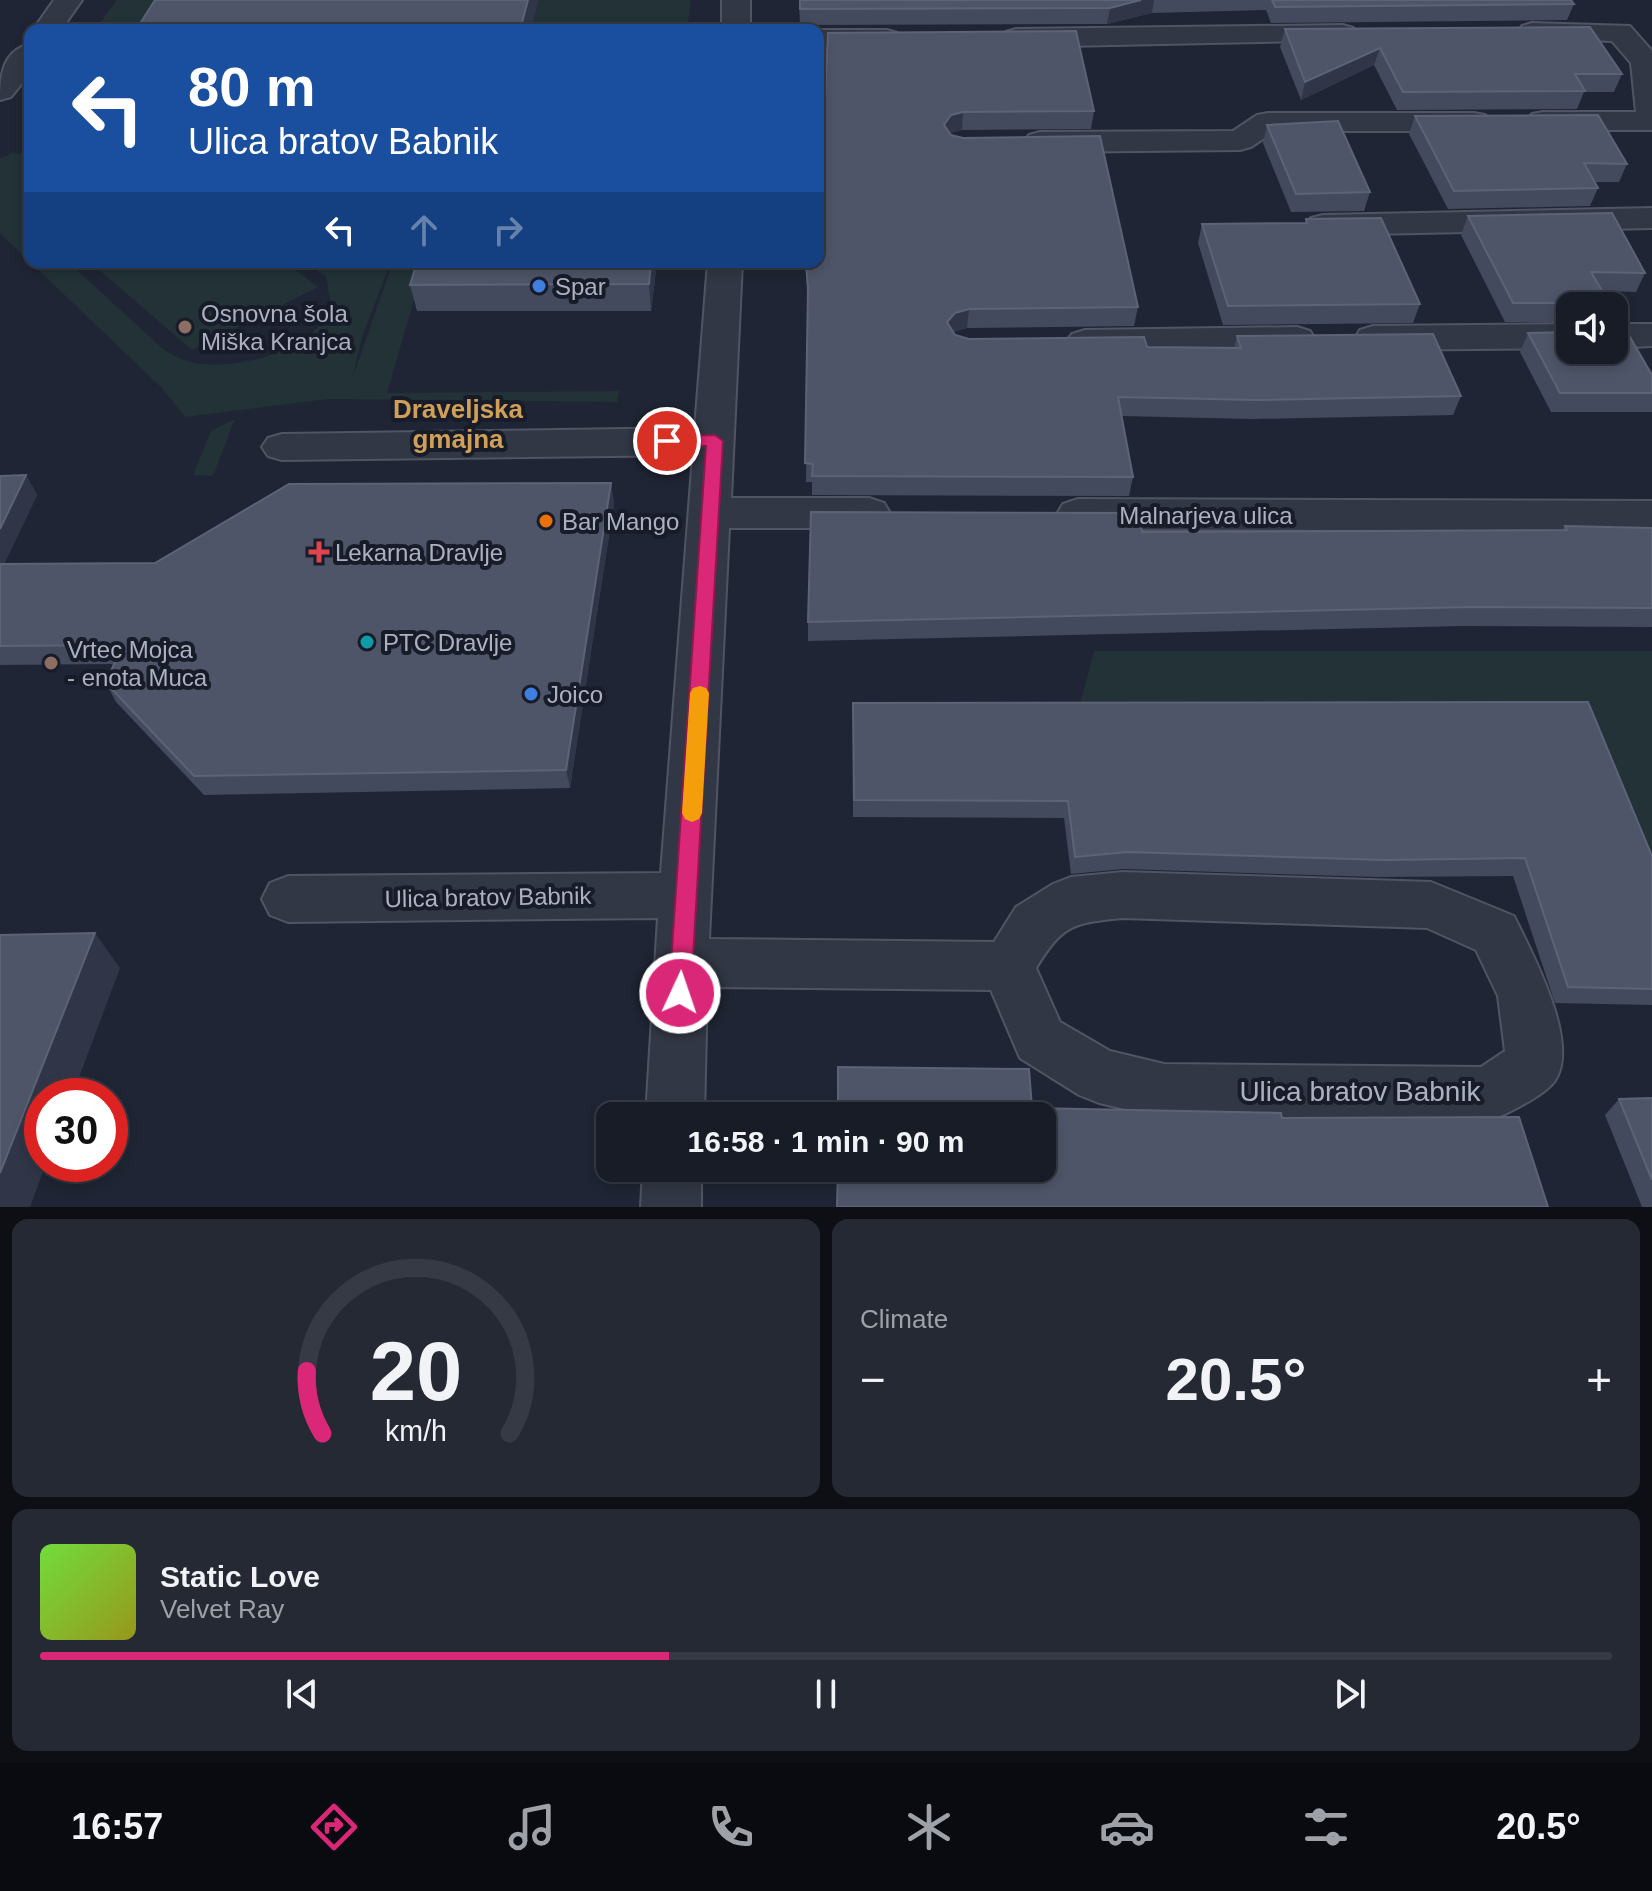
<!DOCTYPE html>
<html lang="en">
<head>
<meta charset="utf-8">
<style>
  :root { --surface:#171c27; --page:#242933; --text:#f1f3f6; --muted:#9ea1a7; --line:#363a44; --accent:#db2777 }
  body { margin:0; font-family:Helvetica,sans-serif; background:var(--page); color:var(--text); height:100vh; display:flex; flex-direction:column; font-size:30px; white-space:nowrap }
  * { box-sizing:border-box; margin:0 }
  p { font-size:26px; color:var(--muted) }
  .icon { flex:none; width:44px; height:44px; fill:none; stroke:currentColor; stroke-width:2; stroke-linecap:round; stroke-linejoin:round }
  .map { position:relative; height:1207px; overflow:hidden }
  .panel { display:flex; flex-direction:column; gap:12px; padding:12px; background:#0d0f15; flex:1 }
  .panel>* { flex:none }
  .top-card { position:absolute; left:24px; top:24px; width:800px; height:244px; border-radius:16px; box-shadow:0 4px 12px #0003,0 0 0 2px var(--line); background:#1a4fa0; color:#fff; overflow:hidden }
  .tools { position:absolute; left:1556px; top:292px; display:grid; gap:16px }
  .tools a { display:grid; place-items:center; width:72px; height:72px; border-radius:16px; background:var(--surface); box-shadow:0 4px 12px #0003,0 0 0 2px var(--line); font-size:40px }
  .speed { position:absolute; left:24px; top:1078px; display:flex; gap:16px; font-size:40px; font-weight:700; text-align:center }
  .speed>* { display:grid; place-content:center; width:104px; height:104px; border-radius:50%; background:var(--surface); box-shadow:0 4px 12px #0003,0 0 0 2px var(--line); line-height:1 }
  .speed .limit { border:12px solid #d22; background:#fff; color:#111 }
  .pin { position:absolute; display:grid; place-items:center; width:68px; height:68px; color:#fff; margin:-34px; border:4px solid #fff; border-radius:50%; box-shadow:0 2px 8px #0007 }
  .me { position:absolute; width:88px; margin:-44px; rotate:3deg; stroke-linejoin:round; filter:drop-shadow(0 0 6px #0008) }
  .turn { display:flex; align-items:center; gap:28px; height:168px; padding:0 32px; font-size:36px }
  .turn .icon { width:104px; height:104px; stroke-width:2.5 }
  .turn b { display:block; font-size:56px; line-height:68px }
  .lanes { display:flex; align-items:center; height:76px; padding:0 32px; background:#0003; justify-content:center; gap:40px; direction:ltr }
  .lanes .off { opacity:.35 }
  .big { font-size:60px; font-weight:800; line-height:1.1 }
  .panel .tile { flex:1; display:flex; flex-direction:column; justify-content:center; gap:12px; min-width:0; padding:0 28px; border-radius:16px; background:var(--page) }
  .panel .dial { align-items:center; gap:0 }
  .dial svg { height:208px; overflow:visible; fill:none; stroke:var(--line); stroke-width:7; stroke-linecap:round; text-anchor:middle }
  .dial text { fill:var(--text); stroke:none }
  .song { display:flex; align-items:center; gap:24px }
  .cover { width:96px; height:96px; border-radius:12px; background:linear-gradient(135deg,hsl(100 70% 55%),hsl(60 70% 35%)) }
  .played { height:8px; border-radius:4px; background:linear-gradient(90deg,var(--accent) 40%,var(--line) 40%) }
  .keys { display:flex; justify-content:space-around; direction:ltr }
  .heat { display:flex; justify-content:space-between; align-items:center; font-size:44px; direction:ltr }
  .panel .tiles { flex:1; display:grid; gap:12px; grid-template-columns:1fr 1fr }
  .tile:last-child { grid-column:span 2 }
  .trip { position:absolute; left:596px; top:1102px; width:460px; height:80px; border-radius:16px; background:var(--surface); box-shadow:0 4px 12px #0003,0 0 0 2px var(--line); font-weight:800; line-height:80px; text-align:center }
  .menu { display:flex; height:128px; justify-content:space-around; align-items:center; background:#090b10; color:var(--muted) }
  .menu .icon { width:56px; height:56px }
  .menu .on { color:var(--accent) }
  .menu b { font-size:36px; color:var(--text) }
  .map>svg:first-child { display:block }
</style>
</head>
<body>
<div class="map">
<svg width="1652" height="1207" viewBox="0 0 1652 1207">
  <rect width="100%" height="100%" fill="#1f2534"/>
  <g fill="#223236">
    <polygon points="117,0 177,0 192,30 95,30"/>
    <polygon points="539,0 691,0 687,30 531,30"/>
    <polygon points="13,153 30,154 30,262 0,233 0,158"/>
    <path d="M30,262H68L163,349C176,357 188,363 203,364C237,367 291,355 315,330C322,323 326,311 331,303L326,277L306,262H391L362,337L352,379L393,262H425L387,393L619,391L617,402L328,399L185,417L163,389Z"/>
    <polygon points="90,262 285,262 318,287 192,350"/>
    <polygon points="235,419 213,476 193,475 211,431"/>
    <polygon points="1094,651 1652,651 1652,884 1080,704"/>
  </g>
  <g fill="none" stroke-linecap="round" stroke-linejoin="round">
    <defs>
      <g id="minor">
        <polygon points="54,0 82,0 61,30 33,30"/>
        <rect x="722" y="0" width="28" height="30"/>
        <polygon points="1532,23 1630,26 1652,51 1652,130 1543,130 1532,128 1527,121 1532,114 1543,112 1636,112 1631,63 1612,41 1522,38 1518,32 1522,26"/>
        <polygon points="1343,25 1353,28 1357,34 1353,40 1016,47 1006,44 1001,38 1006,32 1016,29"/>
        <polygon points="818,30 887,30 897,33 902,39 897,45 887,48 818,48"/>
        <path d="M30,44V73L11,97L0,100C0,76 2,51 30,44Z"/>
        <polygon points="1268,113 1474,113 1485,115 1490,122 1485,129 1474,131 1275,131 1251,147 1240,150 1040,152 1029,149 1024,142 1029,135 1040,132 1233,131 1257,115"/>
        <polygon points="1652,208 1652,228 1323,235 1311,232 1306,225 1311,218 1323,215"/>
        <path d="M708,262H742L731,498H869L884,503L890,513L884,523L869,528H729L709,939L994,942L1016,907L1053,884L1071,877L1123,872L1431,882L1514,916C1532,953 1579,1040 1556,1079C1547,1095 1506,1114 1489,1121L1164,1118L1099,1103L1079,1095L1020,1058L991,990L707,987L704,1116H646L658,918L288,922L270,915L262,899L270,883L288,876L661,873L693,455L282,460L268,456L262,447L268,438L282,434L695,428ZM1123,918L1427,928L1476,950L1498,996L1505,1051L1481,1067L1164,1064L1110,1051L1060,1022L1036,968C1063,924 1073,923 1123,918Z"/>
        <polygon points="1570,324 1570,348 1373,350 1360,346 1355,338 1360,330 1373,326"/>
        <polygon points="1614,324 1652,324 1652,346 1614,348"/>
        <polygon points="1297,327 1310,331 1315,339 1310,347 1297,351 1085,354 1072,350 1066,342 1072,334 1085,330"/>
        <polygon points="1078,499 1652,501 1652,531 1078,529 1063,524 1057,514 1063,504"/>
        <polygon points="643,1168 701,1168 701,1207 641,1207"/>
      </g>
    </defs>
    <use href="#minor" stroke="#505463" stroke-width="4"/>
    <use href="#minor" fill="#323745" fill-rule="evenodd"/>
  </g>
  <g fill="#434a5d">
    <polygon points="799,0 1572,0 1574,4 1567,20 1271,23 1266,10 1152,13 1107,24 800,25"/>
    <polygon points="1285,29 1622,74 1614,92 1584,92 1577,109 1397,110 1374,65 1301,100 1280,47"/>
    <polygon points="1076,31 1094,111 1091,129 962,130 950,133 1138,307 1134,326 967,328 953,332 955,335 969,339 1147,347 1234,348 1237,336 1461,396 1453,415 1252,419 1122,416 1133,477 1129,496 812,495 812,482 806,482 808,301 805,262 818,262 820,214"/>
    <polygon points="1415,116 1627,164 1619,182 1595,182 1598,188 1590,206 1448,209 1409,134"/>
    <polygon points="1267,125 1370,192 1364,211 1291,212 1263,143"/>
    <polygon points="1468,216 1645,273 1636,292 1602,291 1611,306 1570,306 1570,322 1505,322 1461,235"/>
    <polygon points="1306,219 1420,304 1413,323 1223,325 1198,243 1202,224 1305,223"/>
    <polygon points="657,262 651,311 417,311 410,285"/>
    <polygon points="1621,331 1652,375 1652,412 1551,412 1520,352 1528,333"/>
    <polygon points="26,475 37,495 4,564 155,563 611,483 614,503 570,788 204,795 116,702 106,683 114,664 0,665 0,476"/>
    <polygon points="1565,526 1652,528 1652,627 1463,626 808,641 808,622 1142,532 1562,530"/>
    <polygon points="853,703 1652,856 1652,1005 1555,1003 1513,876 1377,877 1123,869 1071,874 1064,818 853,817"/>
    <polygon points="1652,1098 1652,1207 1642,1207 1605,1115 1619,1099"/>
  </g>
  <g fill="#303648">
    <polygon points="528,0 539,0 531,30 520,30"/>
    <polygon points="1141,0 1154,0 1152,13 1107,24 1110,8"/>
    <polygon points="1380,48 1374,65 1301,100 1305,82"/>
    <polygon points="963,112 962,130 950,133 944,125 951,115"/>
    <polygon points="651,262 657,262 651,311 649,284"/>
    <polygon points="969,309 967,328 953,332 947,322 955,313"/>
    <polygon points="26,475 37,495 0,572 0,529"/>
    <polygon points="611,483 614,503 570,788 566,770"/>
    <polygon points="95,933 120,968 72,1096 42,1096 42,1164 46,1164 30,1207 0,1207 0,1173"/>
  </g>
  <g fill="#4e5568" stroke="#5d6376" stroke-width="2">
    <polygon points="155,0 528,0 520,30 136,30"/>
    <polygon points="800,0 1141,0 1110,8 800,9"/>
    <polygon points="1272,0 1571,0 1574,4 1275,7"/>
    <polygon points="1590,27 1622,74 1575,74 1585,91 1403,92 1380,48 1305,82 1285,29"/>
    <polygon points="1076,31 1094,111 963,112 951,115 944,125 951,135 963,138 1100,136 1138,307 969,309 955,313 947,322 955,335 969,339 1144,337 1147,347 1241,348 1237,336 1433,334 1461,396 1257,400 1118,397 1133,477 812,476 813,464 805,463 808,289 806,262 818,262 818,214 820,214 828,33"/>
    <polygon points="1598,115 1627,164 1584,163 1598,188 1454,191 1415,116"/>
    <polygon points="1338,121 1370,192 1296,194 1267,125"/>
    <polygon points="1612,213 1645,273 1591,272 1611,306 1581,306 1581,303 1513,303 1468,216"/>
    <polygon points="1381,218 1420,304 1228,306 1202,224 1307,223 1306,219"/>
    <polygon points="417,262 651,262 649,284 410,285"/>
    <polygon points="1614,311 1620,321 1621,331 1627,332 1652,375 1652,393 1560,393 1528,333 1570,332 1570,350 1614,350"/>
    <polygon points="26,475 0,529 0,476"/>
    <polygon points="611,483 566,770 194,776 106,683 122,645 0,646 0,564 155,563 289,484"/>
    <polygon points="811,512 1139,513 1142,532 1567,530 1565,526 1652,528 1652,608 1472,607 808,622"/>
    <polygon points="1588,702 1652,856 1652,989 1568,987 1525,858 1386,860 1128,852 1075,857 1068,801 854,800 853,703"/>
    <polygon points="95,933 0,1173 0,935"/>
    <polygon points="838,1067 1029,1069 1032,1108 1281,1113 1282,1118 1519,1117 1548,1207 837,1207 838,1168 1042,1168 1042,1116 838,1116"/>
    <polygon points="1652,1098 1652,1180 1619,1099"/>
  </g>
  <polygon fill="#db2777" stroke="#8e194d" stroke-width="2" points="715,435 723,441 691,993 688,1001 680,1004 672,1001 669,993 706,446 667,447 659,441 667,436"/>
  <polygon fill="#f59e0b" points="700,686 706,688 709,693 702,813 699,819 692,822 685,819 682,813 690,693 693,688"/>
  <g fill="#3f7fe0" stroke="#181c29" stroke-width="3">
    <circle cx="539" cy="286" r="8"/>
    <circle cx="531" cy="694" r="8"/>
  </g>
  <g fill="#8d6e63" stroke="#181c29" stroke-width="3">
    <circle cx="185" cy="327" r="8"/>
    <circle cx="51" cy="663" r="8"/>
  </g>
  <circle fill="#e8710a" stroke="#181c29" stroke-width="3" cx="546" cy="521" r="8"/>
  <path fill="#e0444e" stroke="#181c29" stroke-width="3" d="M315 540h8v8h8v8h-8v8h-8v-8h-8v-8h8z"/>
  <circle fill="#0f9aa8" stroke="#181c29" stroke-width="3" cx="367" cy="642" r="8"/>
  <g text-anchor="middle" dominant-baseline="central" stroke-width="8" stroke-linejoin="round" paint-order="stroke">
    <g font-size="24" fill="#acb1c2" stroke="#181c29" text-anchor="start">
      <text x="555" y="286">Spar</text>
      <text x="201" y="313">Osnovna šola<tspan x="201" dy="28">Miška Kranjca</tspan></text>
      <text x="562" y="521">Bar Mango</text>
      <text x="335" y="552">Lekarna Dravlje</text>
      <text x="383" y="642">PTC Dravlje</text>
      <text x="67" y="649">Vrtec Mojca<tspan x="67" dy="28">- enota Muca</tspan></text>
      <text x="547" y="694">Joico</text>
    </g>
    <g font-size="24" fill="#acb1c2" stroke="#181c29">
      <text x="1206" y="515">Malnarjeva ulica</text>
      <text transform="translate(488 897) rotate(-1)">Ulica bratov Babnik</text>
    </g>
    <g font-size="26" font-weight="bold" fill="#d0a059" stroke="#181c29">
      <text x="458" y="409">Draveljska<tspan x="458" dy="30">gmajna</tspan></text>
    </g>
    <g font-size="28" fill="#acb1c2" stroke="#181c29">
      <text x="1360" y="1091">Ulica bratov Babnik</text>
    </g>
  </g>
</svg>
<div class="tools">
<a><svg class="icon" aria-label="sound" viewBox="0 0 24 24"><path d="M4 9h4l5-4v14l-5-4H4zM17 9q2 3 0 6"/></svg></a>
</div>
<div class="speed"><div class="limit">30</div></div>
<div class="pin" style="left:667px;top:441px;background:#d93025"><svg class="icon" aria-label="arrive" viewBox="0 0 24 24"><path d="M6 21V4h12l-3 4 3 4H6"/></svg></div>
<svg class="me" style="left:680px;top:993px" viewBox="-20 -20 40 40"><circle r="17" fill="#db2777" stroke="#fff" stroke-width="3"/><path d="M0-11L8 9 0 5-8 9z" fill="#fff"/></svg>
<div class="trip">16:58 · 1 min · 90 m</div>
<div class="top-card">
<div class="turn"><svg class="icon" aria-label="left" viewBox="0 0 24 24"><path d="M17 20v-9H6M10 6l-5 5 5 5"/></svg><div><b>80 m</b>Ulica bratov Babnik</div></div>
<div class="lanes"><svg class="icon" aria-label="left" viewBox="0 0 24 24"><path d="M17 20v-9H6M10 6l-5 5 5 5"/></svg><svg class="icon off" aria-label="ahead" viewBox="0 0 24 24"><path d="M12 20V5M6 11l6-6 6 6"/></svg><svg class="icon off" aria-label="right" viewBox="0 0 24 24"><path d="M7 20v-9h11M14 6l5 5-5 5"/></svg></div>
</div>
</div>
<section class="panel">
<div class="tiles">
<div class="tile dial"><svg viewBox="0 0 100 80">
<path d="M14 69A42 42 0 1 1 86 69"/>
<path d="M14 69A42 42 0 0 1 8 45" stroke="#db2777"/>
<text x="50" y="56" font-size="32" font-weight="700">20</text>
<text x="50" y="72" font-size="11">km/h</text>
</svg></div>
<div class="tile"><p>Climate</p>
<div class="heat"><a>−</a><b class="big">20.5°</b><a>+</a></div>
</div>
<div class="tile">
<div class="song"><i class="cover"></i><div><b>Static Love</b><p>Velvet Ray</p></div></div>
<div class="played"></div>
<div class="keys"><svg class="icon" aria-label="previous" viewBox="0 0 24 24"><path d="M18 5L8 12l10 7zM5 5v14"/></svg><svg class="icon" aria-label="pause" viewBox="0 0 24 24"><path d="M8 5v14M16 5v14"/></svg><svg class="icon" aria-label="next" viewBox="0 0 24 24"><path d="M6 5l10 7-10 7zM19 5v14"/></svg></div>
</div>
</div>
</section>
<nav class="menu">
<b>16:57</b>
<svg class="icon on" aria-label="directions" viewBox="0 0 24 24"><path d="M12 3l9 9-9 9-9-9zM9 14v-3h6M13 9l2 2-2 2"/></svg>
<svg class="icon" aria-label="music" viewBox="0 0 24 24"><path d="M9 18V5l10-2v13"/><circle cx="6" cy="18" r="3"/><circle cx="16" cy="16" r="3"/></svg>
<svg class="icon" aria-label="phone" viewBox="0 0 24 24"><path d="M5 4h4l2 5-3 2q2 4 5 5l2-3 5 2v4C11 20 4 13 5 4z"/></svg>
<svg class="icon" aria-label="climate" viewBox="0 0 24 24"><path d="M12 3v18M4 7l16 10M4 17L20 7"/></svg>
<svg class="icon" aria-label="car" viewBox="0 0 24 24"><path d="M5 17H2v-5l4-1 3-4h7l3 4 3 1v5h-3M9 17h6M6 11h13"/><circle cx="7" cy="17" r="2"/><circle cx="17" cy="17" r="2"/></svg>
<svg class="icon" aria-label="filters" viewBox="0 0 24 24"><path d="M4 7h16M4 17h16"/><circle cx="9" cy="7" r="2"/><circle cx="15" cy="17" r="2"/></svg>
<b>20.5°</b>
</nav>
</body>
</html>
